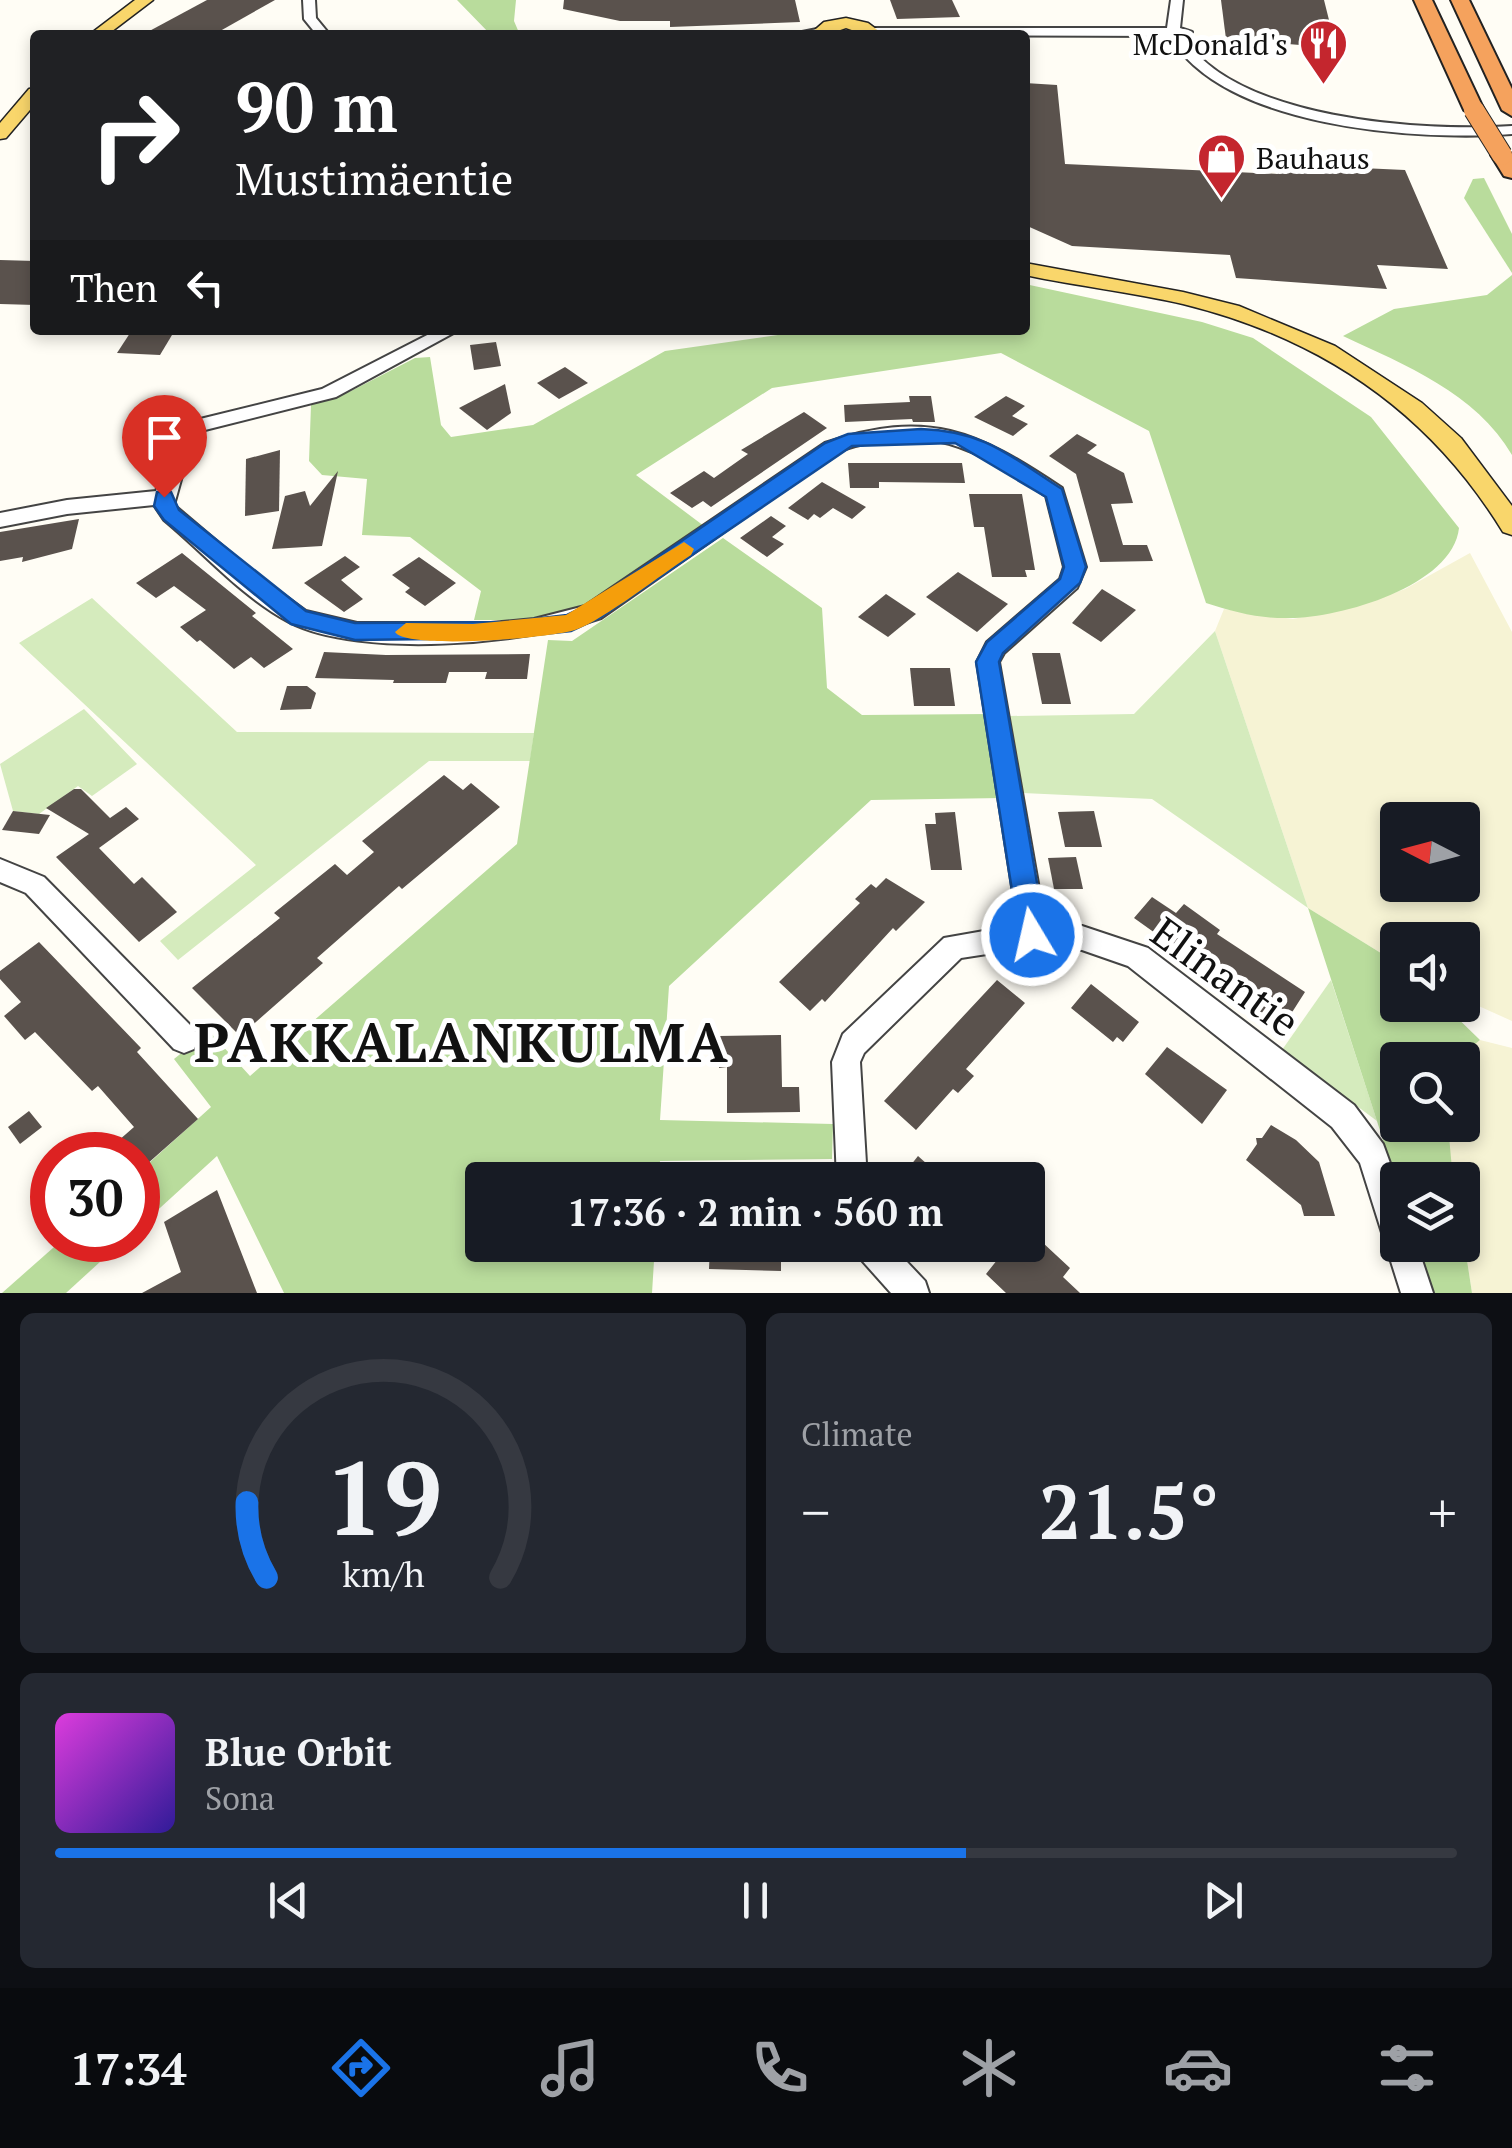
<!DOCTYPE html>
<html lang="en">
<head>
<meta charset="utf-8">
<style>
  :root { --surface:#171b24; --page:#242831; --text:#f1f3f6; --muted:#9ea1a6; --line:#363941; --accent:#1a73e8 }
  body { margin:0; font-family:"PT Serif",serif; background:var(--page); color:var(--text); height:100vh; display:flex; flex-direction:column; font-size:38px; white-space:nowrap }
  * { box-sizing:border-box; margin:0 }
  p { font-size:32px; color:var(--muted) }
  .icon { flex:none; width:55px; height:55px; fill:none; stroke:currentColor; stroke-width:2; stroke-linecap:round; stroke-linejoin:round }
  .map { position:relative; height:1293px; overflow:hidden }
  .drawer { display:flex; flex-direction:column; gap:20px; padding:20px; background:#0d0f14; flex:1 }
  .drawer>* { flex:none }
  .guide { position:absolute; left:30px; top:30px; width:1000px; height:305px; border-radius:10px; box-shadow:0 5px 15px #0003; background:#202124; color:#fff; overflow:hidden }
  .needle { width:65px; rotate:276deg }
  .controls { position:absolute; left:1380px; top:802px; display:grid; gap:20px }
  .controls a { display:grid; place-items:center; width:100px; height:100px; border-radius:10px; background:var(--surface); box-shadow:0 5px 15px #0003; font-size:50px }
  .speed { position:absolute; left:30px; top:1132px; display:flex; gap:20px; font-size:50px; font-weight:700; text-align:center }
  .speed>* { display:grid; place-content:center; width:130px; height:130px; border-radius:50%; background:var(--surface); box-shadow:0 5px 15px #0003; line-height:1 }
  .speed .limit { border:15px solid #d22; background:#fff; color:#111 }
  .pin { position:absolute; display:grid; place-items:center; width:85px; height:85px; color:#fff; margin:-102px -42px; border-radius:50% 50% 50% 0; rotate:-45deg; box-shadow:0 0 10px #0007 }
  .pin .icon { rotate:45deg }
  .me { position:absolute; width:110px; margin:-55px; rotate:351deg; stroke-linejoin:round; filter:drop-shadow(0 0 8px #0008) }
  .turn { display:flex; align-items:center; gap:35px; height:210px; padding:0 40px; font-size:45px }
  .turn .icon { width:130px; height:130px; stroke-width:2.5 }
  .turn b { display:block; font-size:70px; line-height:85px }
  .then { display:flex; align-items:center; height:95px; padding:0 40px; background:#0003; gap:20px; font-size:38px }
  .big { font-size:75px; font-weight:600; line-height:1.1 }
  .drawer .card { flex:1; display:flex; flex-direction:column; justify-content:center; gap:15px; min-width:0; padding:0 35px; border-radius:15px; background:var(--page) }
  .drawer .dial { align-items:center; gap:0 }
  .dial svg { height:260px; overflow:visible; fill:none; stroke:var(--line); stroke-width:7; stroke-linecap:round; text-anchor:middle }
  .dial text { fill:var(--text); stroke:none }
  .song { display:flex; align-items:center; gap:30px }
  .cover { width:120px; height:120px; border-radius:15px; background:linear-gradient(135deg,hsl(300 70% 55%),hsl(250 70% 35%)) }
  .played { height:10px; border-radius:5px; background:linear-gradient(90deg,var(--accent) 65%,var(--line) 65%) }
  .keys { display:flex; justify-content:space-around; direction:ltr }
  .heat { display:flex; justify-content:space-between; align-items:center; font-size:55px; direction:ltr }
  .drawer .tiles { flex:1; display:grid; gap:20px; grid-template-columns:1fr 1fr }
  .card:last-child { grid-column:span 2 }
  .trip { position:absolute; left:465px; top:1162px; width:580px; height:100px; border-radius:10px; background:var(--surface); box-shadow:0 5px 15px #0003; font-weight:600; line-height:100px; text-align:center }
  .tab-bar { display:flex; height:160px; justify-content:space-around; align-items:center; background:#090b0e; color:var(--muted) }
  .tab-bar .icon { width:70px; height:70px }
  .tab-bar .active { color:var(--accent) }
  .tab-bar b { font-size:45px; color:var(--text) }
  .map>svg:first-child { display:block }
</style>
</head>
<body>
<div class="map">
<svg width="1512" height="1293" viewBox="0 0 1512 1293">
  <rect width="100%" height="100%" fill="#fffdf5"/>
  <g fill="#f6f3d4" fill-rule="evenodd">
    <path d="M1470,553L1512,632V1021L1463,999L1462,940H1398L1397,963L1308,908L1215,631L1224,609L1293,619L1354,607L1405,589ZM1398,820H1462V885H1398Z"/>
    <polygon points="1480,1040 1512,1048 1512,1293 1472,1293 1463,1234 1462,1180 1453,1180 1447,1140 1448,1125 1462,1125 1462,1060 1455,1060 1456,1056"/>
  </g>
  <g fill="#d5ebbd">
    <polygon points="92,598 237,732 534,733 530,761 429,761 178,960 160,941 256,865 19,643"/>
    <polygon points="1215,631 1308,908 1152,799 1023,793 1009,716 1134,714"/>
    <polygon points="84,709 137,764 92,796 78,786 39,814 13,811 0,764"/>
    <polygon points="1331,980 1377,1121 1282,1050"/>
  </g>
  <g fill="#b9dc9c">
    <polygon points="457,0 516,0 514,21 520,35 491,35"/>
    <polygon points="1484,178 1512,234 1512,273 1464,198 1473,179"/>
    <path d="M1512,275V455C1476,393 1405,365 1343,336L1394,309L1487,295Z"/>
    <path d="M1025,284L1202,322L1253,338L1371,417L1459,528C1453,586 1340,618 1290,618C1261,619 1233,612 1206,603L1149,431L1001,353L772,388L636,475L704,526L581,610L530,620H474L481,591L410,537L362,535L367,479L322,475L309,461L311,405L351,391L415,358L430,357L441,425L451,437L533,425L665,351L813,330H1025Z"/>
    <polygon points="723,538 822,608 827,688 862,715 988,714 1002,798 871,800 669,986 660,1120 833,1124 832,1159 660,1161 658,1180 482,1180 482,1245 655,1245 652,1293 284,1293 217,1156 138,1228 138,1173 211,1107 174,1059 209,1031 250,1076 517,844 548,640 572,641"/>
    <polygon points="1308,908 1397,963 1398,1005 1444,1005 1480,1040 1455,1060 1398,1060 1398,1125 1448,1125 1453,1180 1397,1183"/>
    <polygon points="1463,1234 1472,1293 1434,1293 1418,1245 1462,1245"/>
    <polygon points="62,1240 124,1240 66,1293 2,1293"/>
  </g>
  <g fill="#5a524d">
    <polygon points="207,0 275,0 213,35 142,35"/>
    <polygon points="564,0 795,0 800,22 670,27 670,21 620,21 563,9"/>
    <polygon points="890,0 952,0 960,17 897,19"/>
    <polygon points="1221,0 1324,0 1336,48 1226,39"/>
    <polygon points="1025,83 1057,85 1065,164 1278,174 1274,164 1405,170 1448,269 1377,265 1387,289 1236,278 1230,255 1072,246 1025,225"/>
    <polygon points="0,260 35,261 35,305 0,304"/>
    <polygon points="132,330 175,330 160,355 117,353"/>
    <polygon points="496,342 501,366 474,370 470,345"/>
    <polygon points="565,367 588,383 559,399 537,383"/>
    <polygon points="505,384 511,413 487,430 459,408"/>
    <polygon points="909,396 931,396 935,422 913,422 912,419 845,422 844,405 910,402"/>
    <polygon points="1006,396 1025,406 1012,416 1028,424 1013,436 974,417"/>
    <polygon points="804,412 827,428 711,507 703,501 692,508 670,493 704,471 714,478 748,454 741,450"/>
    <polygon points="1077,434 1097,445 1087,453 1124,473 1133,503 1111,504 1123,545 1147,545 1153,561 1100,562 1076,474 1049,456"/>
    <polygon points="280,450 279,511 245,516 246,459"/>
    <polygon points="848,463 962,463 965,483 879,482 879,488 850,488"/>
    <polygon points="338,471 322,546 272,549 285,496 305,491 310,506"/>
    <polygon points="822,482 866,507 852,519 833,508 820,518 814,514 808,520 788,508"/>
    <polygon points="969,494 1022,494 1035,570 1025,570 1027,577 992,577 984,527 974,527"/>
    <polygon points="771,516 786,526 772,537 784,544 767,557 740,538"/>
    <polygon points="79,519 72,549 22,562 23,557 0,561 0,532"/>
    <polygon points="182,553 256,613 252,616 293,649 264,668 251,657 234,669 200,640 197,642 180,627 206,610 174,586 156,598 136,583"/>
    <polygon points="345,556 360,567 341,580 363,599 344,612 304,583"/>
    <polygon points="419,557 456,583 425,606 405,592 410,588 392,575"/>
    <polygon points="958,572 1008,604 977,632 926,597"/>
    <polygon points="1102,589 1136,610 1101,642 1072,623"/>
    <polygon points="886,594 916,614 888,637 858,617"/>
    <polygon points="324,652 386,655 530,654 527,679 485,679 487,672 449,672 446,683 393,683 394,680 315,678"/>
    <polygon points="1032,653 1060,653 1071,704 1042,704"/>
    <polygon points="910,668 950,668 955,706 914,706"/>
    <polygon points="287,686 307,686 316,693 311,709 280,710"/>
    <polygon points="444,775 463,790 471,783 500,807 402,889 399,886 317,958 323,963 240,1036 192,988 280,918 274,913 335,864 347,875 374,852 362,841"/>
    <polygon points="74,789 81,789 110,818 126,807 139,819 99,848 134,884 142,877 177,912 139,942 56,857 89,834 46,808"/>
    <polygon points="13,811 50,815 39,834 2,830"/>
    <polygon points="1094,811 1102,847 1065,847 1058,812"/>
    <polygon points="955,812 962,870 931,870 925,824 936,824 935,813"/>
    <polygon points="1076,857 1083,889 1054,889 1048,858"/>
    <polygon points="886,878 925,902 896,931 893,928 825,1002 822,999 810,1011 779,982 860,903 855,899 871,884 876,888"/>
    <polygon points="1152,897 1176,913 1184,904 1220,930 1217,934 1305,992 1282,1028 1215,982 1218,978 1134,918"/>
    <polygon points="39,942 141,1048 137,1052 198,1119 138,1172 138,1155 102,1155 134,1127 98,1086 92,1091 35,1032 25,1040 4,1016 21,1002 0,979 0,971"/>
    <polygon points="997,980 1025,1003 966,1069 974,1076 958,1093 953,1089 916,1130 884,1101"/>
    <polygon points="1091,984 1139,1022 1123,1042 1117,1037 1113,1042 1071,1008"/>
    <polygon points="781,1035 782,1087 799,1087 800,1112 727,1113 727,1067 719,1068 719,1036"/>
    <polygon points="1167,1047 1227,1090 1202,1124 1145,1074"/>
    <polygon points="29,1111 42,1127 20,1144 8,1127"/>
    <polygon points="1271,1125 1296,1140 1319,1162 1335,1216 1304,1216 1301,1205 1246,1160 1257,1144 1256,1138 1262,1138"/>
    <polygon points="918,1156 945,1180 899,1180"/>
    <polygon points="217,1190 257,1293 142,1293 181,1272 164,1222"/>
    <polygon points="1028,1229 1070,1268 1063,1277 1080,1293 1006,1293 986,1274 1009,1245 1028,1245"/>
    <polygon points="710,1245 781,1245 781,1271 709,1269"/>
  </g>
  <g fill="none" stroke-linecap="round" stroke-linejoin="round">
    <defs>
      <g id="minor">
        <polygon points="303,0 315,0 316,18 330,35 317,35 304,19"/>
        <path d="M1171,0H1183L1180,28L1192,32L1183,36C1234,120 1424,132 1512,126V134C1418,141 1222,128 1170,36L870,35L868,32L874,28H1167Z"/>
        <polygon points="817,29 822,35 787,35"/>
        <path d="M437,330H459L336,397L205,430L192,440L174,505L258,576L306,611L357,623H491L534,619L585,606L825,443C928,408 977,431 1062,488L1086,567L1077,588L1004,653L999,662L1045,923L1082,926L1148,948L1354,1105L1383,1144L1398,1185V1245H1417L1433,1293H1401L1360,1163L1332,1127L1128,966L1082,950L1033,947L961,958L864,1053L860,1062L867,1180H837L832,1062L843,1034L944,938L1018,925L977,662L987,642L1060,579L1064,567L1046,496C973,447 929,421 839,451L601,618C527,644 361,659 289,622C243,598 204,553 164,520L154,505L67,514L0,527V513L67,500L156,491L173,437L192,421L322,389Z"/>
        <polygon points="0,859 44,877 194,1029 198,1039 194,1049 184,1053 174,1049 26,893 0,882"/>
        <polygon points="853,1245 891,1245 925,1281 929,1293 891,1293 858,1256"/>
      </g>
      <g id="major">
        <polygon points="135,0 153,0 107,35 89,35"/>
        <polygon points="846,18 868,23 884,35 866,35 846,28 826,35 809,35 824,22"/>
        <polygon points="35,88 35,104 6,138 0,139 0,123 29,89"/>
        <path d="M1025,263L1183,292L1239,306L1335,346L1422,403L1461,438L1512,506V535L1503,532C1429,411 1321,338 1183,304C1131,292 1077,286 1025,275Z"/>
      </g>
      <g id="highway">
        <polygon points="1414,0 1432,0 1484,110 1481,114 1474,116 1464,110"/>
        <polygon points="1451,0 1469,0 1512,89 1512,116 1502,110"/>
        <polygon points="1502,149 1512,154 1512,178 1504,176 1491,155"/>
      </g>
    </defs>
    <use href="#minor" stroke="#444" stroke-width="4"/>
    <use href="#major" stroke="#222" stroke-width="3"/>
    <use href="#highway" stroke="#222" stroke-width="4"/>
    <use href="#minor" fill="#fff" fill-rule="evenodd"/>
    <use href="#major" fill="#f9d66b" fill-rule="evenodd"/>
    <use href="#highway" fill="#f5a25d" fill-rule="evenodd"/>
    <defs>
      <polyline id="highway-bridge" points="1474,110 1502,155"/>
    </defs>
    <use href="#highway-bridge" stroke="#222" stroke-width="22" stroke-linecap="butt"/>
    <use href="#highway-bridge" stroke="#f5a25d" stroke-width="20"/>
  </g>
  <path fill="#1a73e8" stroke="#114b97" stroke-width="2.5" d="M921,429C985,431 1010,456 1062,489L1086,567L1080,583L1003,653L999,662L1046,935L1042,943L1032,947L1023,943L1019,935L976,662L987,642L1060,579L1064,567L1046,497L955,443L852,446L601,617L571,631L508,638L355,640L291,624L164,520L154,506L157,492H171L179,510L306,611L355,623L508,622L567,615L586,606L825,443L848,434Z"/>
  <path fill="#f59e0b" d="M684,542L694,549L691,555C663,573 604,620 575,630C551,638 407,650 395,632L406,623L473,624L566,615Z"/>
  <defs>
    <symbol id="restaurant-pin" viewBox="-11 -11 22 30"><path d="M0 17L-7.5 6A9.5 9.5 0 1 1 7.5 6Z" fill="#c4262e" stroke="#fff"/><path d="M-5-6h1v4h1v-4h1v4h1v-4h1v5L-1.5 .5V6h-2V.5L-5-1ZM5-6V6H3V1.5H1.5Q1.5-4 5-6Z" fill="#fff"/></symbol>
    <symbol id="shop-pin" viewBox="-11 -11 22 30"><path d="M0 17L-7.5 6A9.5 9.5 0 1 1 7.5 6Z" fill="#c4262e" stroke="#fff"/><path d="M-5-2.5h2.3a2.7 3.5 0 0 1 5.4 0H5L5.5 6h-11ZM-1.5-2.5h3a1.5 2.3 0 0 0-3 0Z" fill="#fff"/></symbol>
  </defs>
  <g fill-rule="evenodd">
    <use href="#restaurant-pin" x="1296" y="16" width="55" height="75"/>
    <use href="#shop-pin" x="1194" y="130" width="55" height="75"/>
  </g>
  <g text-anchor="middle" dominant-baseline="central" stroke-width="10" stroke-linejoin="round" paint-order="stroke">
    <g font-size="30" fill="#111" stroke="#fff" text-anchor="end">
      <text x="1288" y="44">McDonald's</text>
      <text x="1256" y="158" text-anchor="start">Bauhaus</text>
    </g>
    <g font-size="42" fill="#111" stroke="#fff">
      <text transform="translate(1226 976) rotate(36)">Elinantie</text>
    </g>
    <g font-size="55" font-weight="bold" letter-spacing="2.5" fill="#111" stroke="#fff">
      <text x="462" y="1041">PAKKALANKULMA</text>
    </g>
  </g>
</svg>
<div class="controls">
<a><svg class="needle" viewBox="-14 -14 28 28"><path d="M0-13l5 13h-10z" fill="#e53935"/><path d="M0 13l5-13h-10z" fill="#9ea1a6"/></svg></a>
<a><svg class="icon" aria-label="sound" viewBox="0 0 24 24"><path d="M4 9h4l5-4v14l-5-4H4zM17 9q2 3 0 6"/></svg></a>
<a><svg class="icon" aria-label="search" viewBox="0 0 24 24"><circle cx="10" cy="10" r="6"/><path d="M15 15l6 6"/></svg></a>
<a><svg class="icon" aria-label="layers" viewBox="0 0 24 24"><path d="M12 4l9 5-9 5-9-5zM3 14l9 5 9-5"/></svg></a>
</div>
<div class="speed"><div class="limit">30</div></div>
<div class="pin" style="left:164px;top:497px;background:#d93025"><svg class="icon" aria-label="arrive" viewBox="0 0 24 24"><path d="M6 21V4h12l-3 4 3 4H6"/></svg></div>
<svg class="me" style="left:1032px;top:935px" viewBox="-20 -20 40 40"><circle r="17" fill="#1a73e8" stroke="#fff" stroke-width="3"/><path d="M0-11L8 9 0 5-8 9z" fill="#fff"/></svg>
<div class="trip">17:36 · 2 min · 560 m</div>
<div class="guide">
<div class="turn"><svg class="icon" aria-label="right" viewBox="0 0 24 24"><path d="M7 20v-9h11M14 6l5 5-5 5"/></svg><div><b>90 m</b>Mustimäentie</div></div>
<div class="then">Then<svg class="icon" aria-label="left" viewBox="0 0 24 24"><path d="M17 20v-9H6M10 6l-5 5 5 5"/></svg></div>
</div>
</div>
<section class="drawer">
<div class="tiles">
<div class="card dial"><svg viewBox="0 0 100 80">
<path d="M14 69A42 42 0 1 1 86 69"/>
<path d="M14 69A42 42 0 0 1 8 46" stroke="#1a73e8"/>
<text x="50" y="56" font-size="32" font-weight="700">19</text>
<text x="50" y="72" font-size="11">km/h</text>
</svg></div>
<div class="card"><p>Climate</p>
<div class="heat"><a>−</a><b class="big">21.5°</b><a>+</a></div>
</div>
<div class="card">
<div class="song"><i class="cover"></i><div><b>Blue Orbit</b><p>Sona</p></div></div>
<div class="played"></div>
<div class="keys"><svg class="icon" aria-label="previous" viewBox="0 0 24 24"><path d="M18 5L8 12l10 7zM5 5v14"/></svg><svg class="icon" aria-label="pause" viewBox="0 0 24 24"><path d="M8 5v14M16 5v14"/></svg><svg class="icon" aria-label="next" viewBox="0 0 24 24"><path d="M6 5l10 7-10 7zM19 5v14"/></svg></div>
</div>
</div>
</section>
<nav class="tab-bar">
<b>17:34</b>
<svg class="icon active" aria-label="directions" viewBox="0 0 24 24"><path d="M12 3l9 9-9 9-9-9zM9 14v-3h6M13 9l2 2-2 2"/></svg>
<svg class="icon" aria-label="music" viewBox="0 0 24 24"><path d="M9 18V5l10-2v13"/><circle cx="6" cy="18" r="3"/><circle cx="16" cy="16" r="3"/></svg>
<svg class="icon" aria-label="phone" viewBox="0 0 24 24"><path d="M5 4h4l2 5-3 2q2 4 5 5l2-3 5 2v4C11 20 4 13 5 4z"/></svg>
<svg class="icon" aria-label="climate" viewBox="0 0 24 24"><path d="M12 3v18M4 7l16 10M4 17L20 7"/></svg>
<svg class="icon" aria-label="car" viewBox="0 0 24 24"><path d="M5 17H2v-5l4-1 3-4h7l3 4 3 1v5h-3M9 17h6M6 11h13"/><circle cx="7" cy="17" r="2"/><circle cx="17" cy="17" r="2"/></svg>
<svg class="icon" aria-label="filters" viewBox="0 0 24 24"><path d="M4 7h16M4 17h16"/><circle cx="9" cy="7" r="2"/><circle cx="15" cy="17" r="2"/></svg>
</nav>
</body>
</html>
